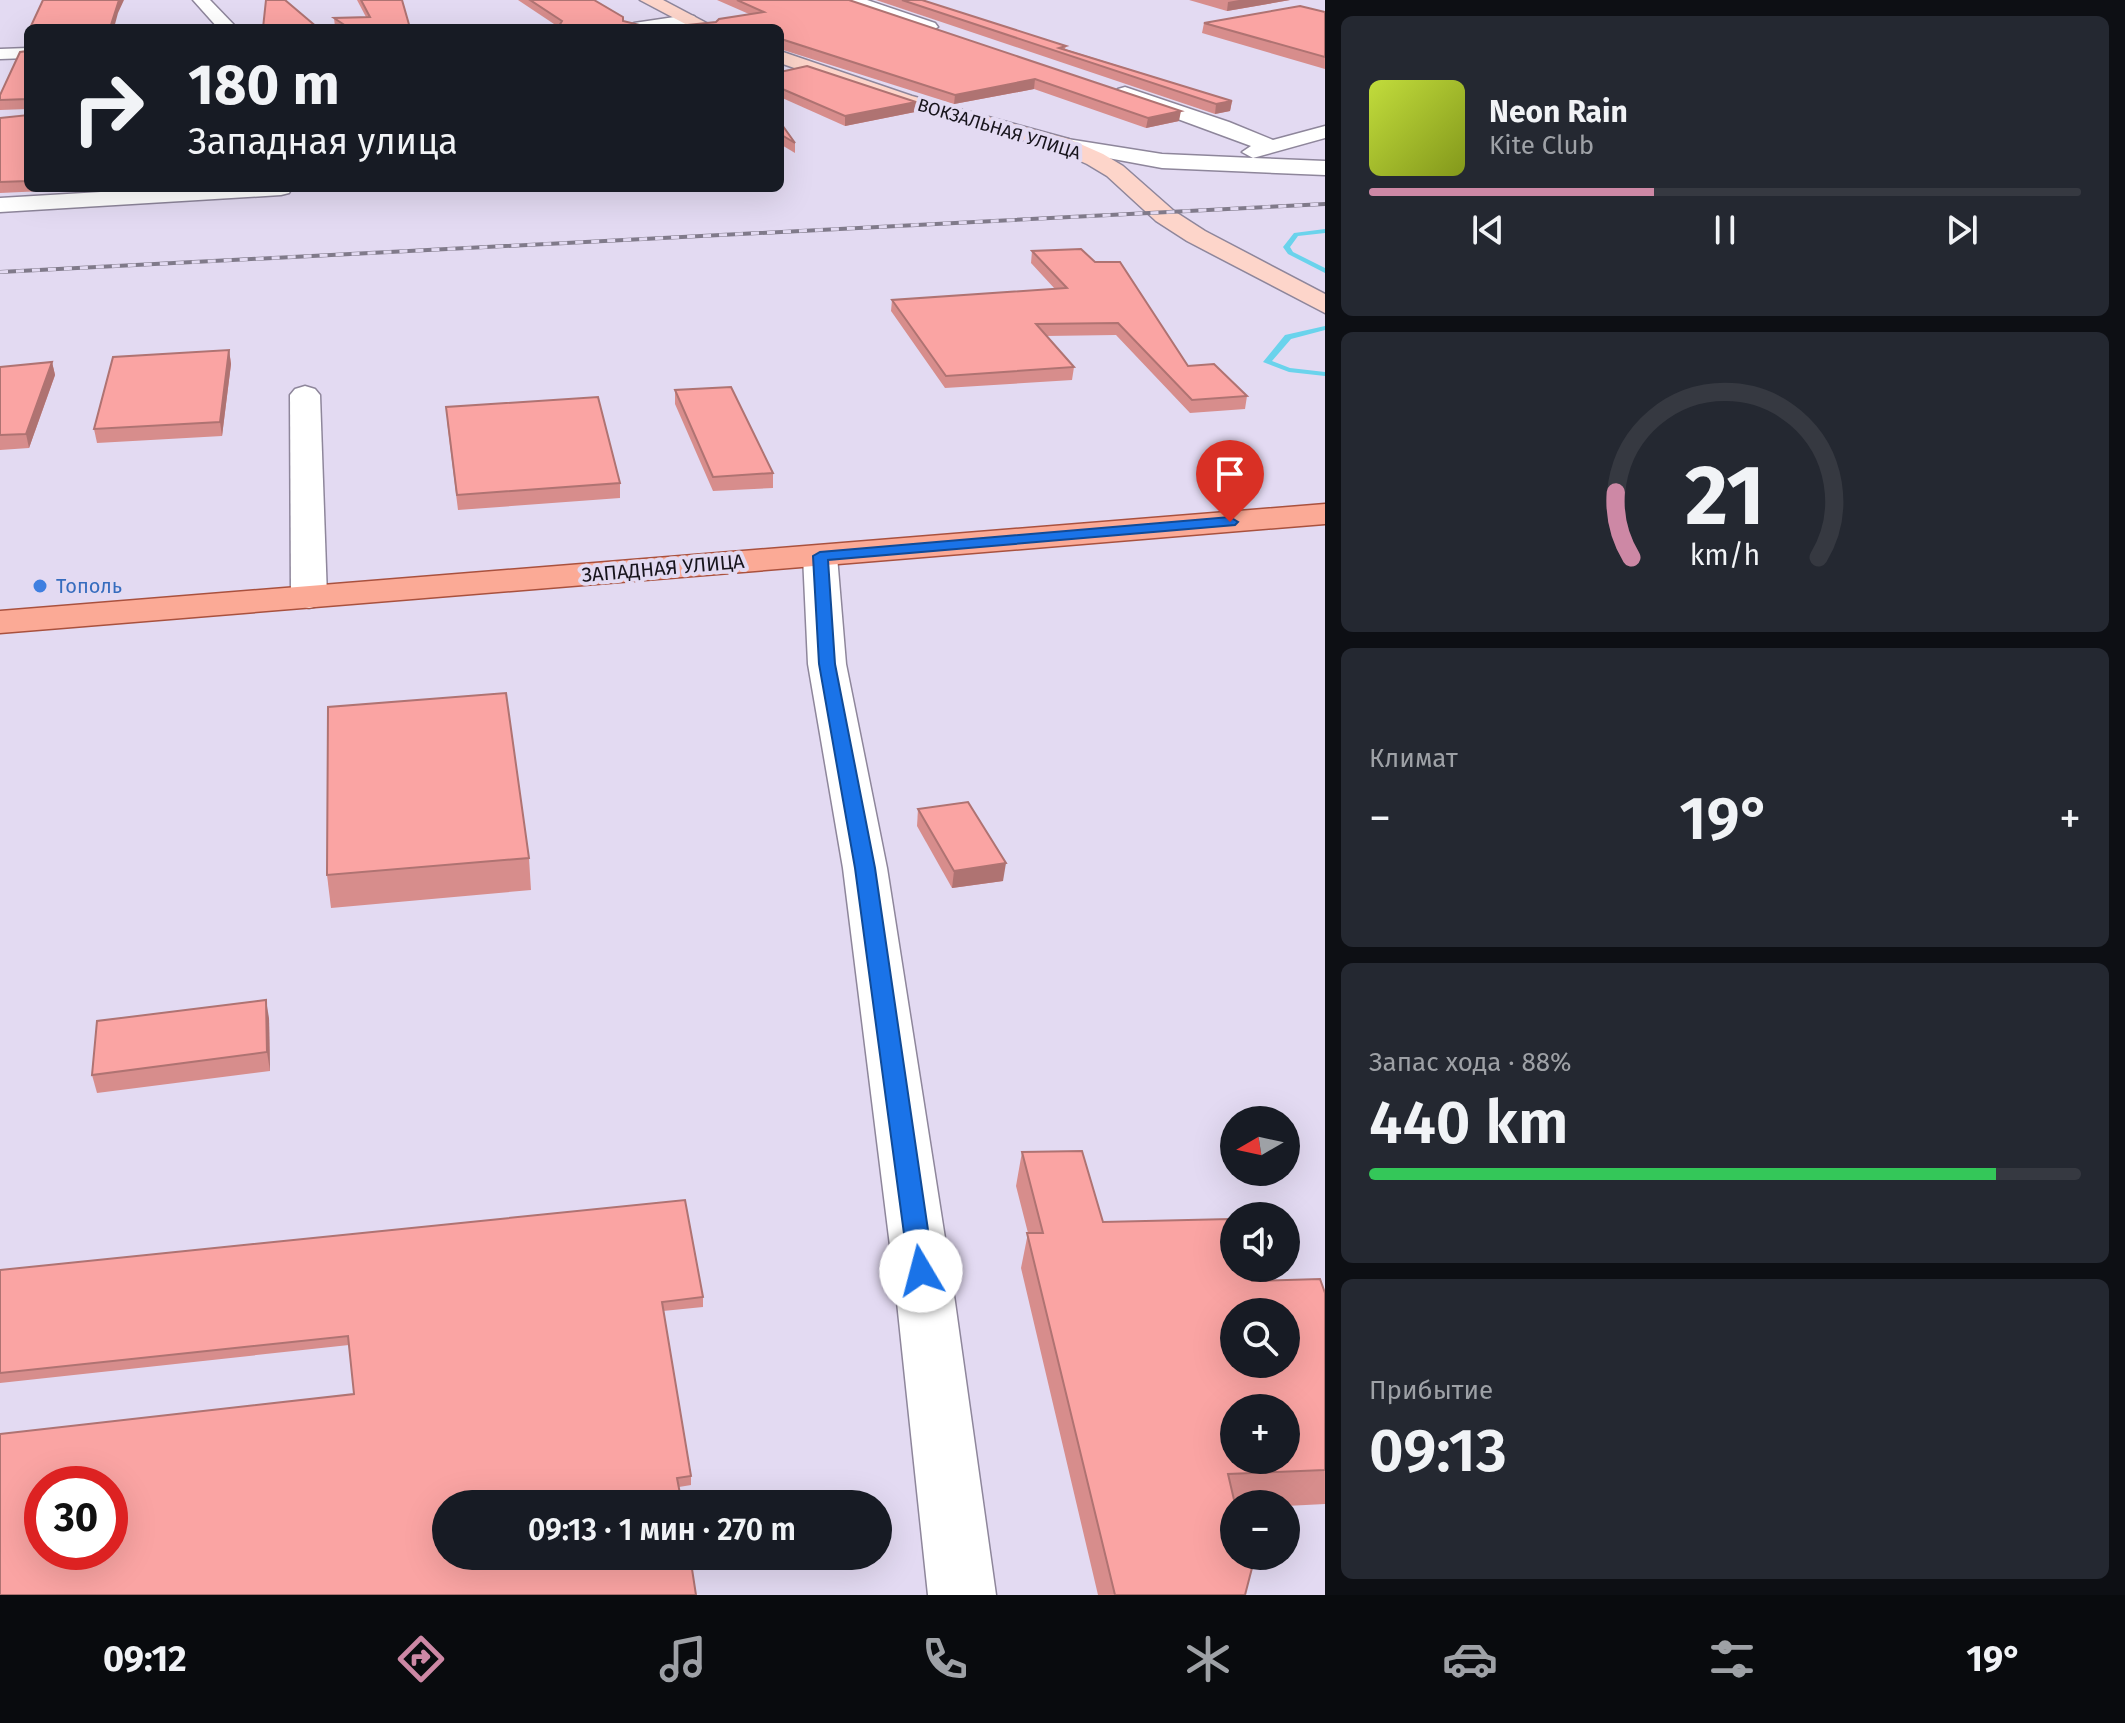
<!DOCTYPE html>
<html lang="ru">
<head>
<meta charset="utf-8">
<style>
  :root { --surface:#171b24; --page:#242831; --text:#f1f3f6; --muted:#9ea1a6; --line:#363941; --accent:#cd88a5 }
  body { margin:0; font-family:"Fira Sans",sans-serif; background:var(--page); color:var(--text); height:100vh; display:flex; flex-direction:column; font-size:30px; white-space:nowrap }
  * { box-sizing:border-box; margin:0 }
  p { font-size:26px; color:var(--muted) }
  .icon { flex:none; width:44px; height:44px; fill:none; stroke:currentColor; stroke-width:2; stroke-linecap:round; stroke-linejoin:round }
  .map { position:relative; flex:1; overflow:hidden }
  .drawer { display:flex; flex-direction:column; gap:16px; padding:16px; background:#0d0f14; width:800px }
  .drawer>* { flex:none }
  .banner { position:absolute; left:24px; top:24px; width:760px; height:168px; border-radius:12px; box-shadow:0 8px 32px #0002; background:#171b24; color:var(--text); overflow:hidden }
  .needle { width:52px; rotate:261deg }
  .buttons { position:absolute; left:1220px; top:1106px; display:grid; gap:16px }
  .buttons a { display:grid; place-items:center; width:80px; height:80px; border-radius:50%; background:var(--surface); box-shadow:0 8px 32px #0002; font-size:40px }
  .speed { position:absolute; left:24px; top:1466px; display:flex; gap:16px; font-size:40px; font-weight:700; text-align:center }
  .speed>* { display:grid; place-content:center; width:104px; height:104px; border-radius:50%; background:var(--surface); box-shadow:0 8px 32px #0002; line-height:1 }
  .speed .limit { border:12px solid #d22; background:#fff; color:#111 }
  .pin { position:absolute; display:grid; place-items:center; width:68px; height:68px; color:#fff; margin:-82px -34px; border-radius:50% 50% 50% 0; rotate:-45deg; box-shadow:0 0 8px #0007 }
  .pin .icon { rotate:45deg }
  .me { position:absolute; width:88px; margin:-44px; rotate:352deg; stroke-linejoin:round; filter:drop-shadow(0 0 6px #0008) }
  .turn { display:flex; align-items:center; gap:28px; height:168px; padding:0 32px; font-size:36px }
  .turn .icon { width:104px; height:104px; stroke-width:2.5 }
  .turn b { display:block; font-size:56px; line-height:68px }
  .big { font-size:60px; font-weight:600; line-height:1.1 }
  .drawer .card { flex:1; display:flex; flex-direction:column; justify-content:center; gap:12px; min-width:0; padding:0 28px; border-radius:12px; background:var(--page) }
  .drawer .dial { align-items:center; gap:0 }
  .dial svg { height:208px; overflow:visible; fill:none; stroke:var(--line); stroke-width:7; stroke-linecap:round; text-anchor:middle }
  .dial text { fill:var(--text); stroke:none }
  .song { display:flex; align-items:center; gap:24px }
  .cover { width:96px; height:96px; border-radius:12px; background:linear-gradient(135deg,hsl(70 70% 55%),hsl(70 70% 35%)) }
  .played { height:8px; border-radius:4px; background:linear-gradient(90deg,var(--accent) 40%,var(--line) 40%) }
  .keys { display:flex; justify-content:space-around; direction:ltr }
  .heat { display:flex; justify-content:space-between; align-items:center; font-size:44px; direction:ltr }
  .charge { height:12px; border-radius:6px; background:linear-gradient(90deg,#34c759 88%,var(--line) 0) }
  .trip { position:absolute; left:432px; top:1490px; width:460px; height:80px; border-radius:40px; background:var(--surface); box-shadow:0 8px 32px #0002; font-weight:600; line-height:80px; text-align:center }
  .tabs { display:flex; height:128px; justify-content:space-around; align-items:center; background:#090b0e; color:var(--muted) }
  .tabs .icon { width:56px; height:56px }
  .tabs .current { color:var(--accent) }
  .tabs b { font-size:36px; color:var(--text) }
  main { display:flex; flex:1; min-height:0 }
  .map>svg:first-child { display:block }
</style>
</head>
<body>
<main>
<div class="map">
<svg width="1325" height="1595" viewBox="0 0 1325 1595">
  <rect width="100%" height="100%" fill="#e3daf2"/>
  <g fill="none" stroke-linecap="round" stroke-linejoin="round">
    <g fill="#6ad3ec" fill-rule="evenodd">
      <polygon points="1325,229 1325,233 1298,236 1290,247 1293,252 1325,268 1325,273 1288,254 1283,247 1294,233"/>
      <polygon points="1325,326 1325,330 1291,339 1272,361 1290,368 1325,372 1325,376 1289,372 1263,362 1285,335"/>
    </g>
    <defs>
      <g id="street">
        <polygon points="193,0 210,0 237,28 218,28"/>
        <polygon points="843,0 867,0 935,23 938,27 929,32 923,31 845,4"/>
        <polygon points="688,15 694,16 697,20 694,24 669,28 625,28 634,23"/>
        <polygon points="28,48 28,58 0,59 0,49"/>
        <polygon points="1125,87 1229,122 1273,140 1325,126 1325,138 1253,158 1325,161 1325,175 1162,168 1054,148 1050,144 1054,140 1061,138 1162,154 1253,158 1242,152 1251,146 1118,97 1115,93 1118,89"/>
        <polygon points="168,188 292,188 289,193 281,195 0,212 0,198"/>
        <polygon points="305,386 315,389 320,395 327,597 322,605 309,608 296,605 291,597 290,395 295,389"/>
        <polygon points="820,546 832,549 837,556 846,664 887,868 955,1302 996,1595 928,1595 897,1302 843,868 808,664 803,556 808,549"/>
      </g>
      <g id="secondary">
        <polygon points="640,0 663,0 716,28 693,28"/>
        <polygon points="780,51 912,96 1069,139 1103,154 1123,166 1174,211 1205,231 1325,294 1325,313 1187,241 1156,221 1107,176 1087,164 1053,149 898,104 780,63"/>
      </g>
      <polygon id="primary" points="1325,504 1325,524 0,633 0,611"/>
    </defs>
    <use href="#street" stroke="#8e869b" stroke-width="3"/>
    <use href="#secondary" stroke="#8e869b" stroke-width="3"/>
    <use href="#primary" stroke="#a9513e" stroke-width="3"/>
    <use href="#street" fill="#fff" fill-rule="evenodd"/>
    <use href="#secondary" fill="#fdd5ca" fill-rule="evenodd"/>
    <use href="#primary" fill="#fbaa96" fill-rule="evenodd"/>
    <defs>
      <polyline id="rail" points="0,272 1325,204"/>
    </defs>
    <use href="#rail" stroke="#807a8a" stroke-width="4"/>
    <use href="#rail" stroke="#e3daf2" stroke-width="3" stroke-dasharray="8" stroke-linecap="butt"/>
  </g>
  <g fill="#d78d8c">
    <polygon points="357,0 402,0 410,28 335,27 334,18 366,17"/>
    <polygon points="518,0 594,0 623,21 652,28 560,28"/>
    <polygon points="717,0 849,0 1179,121 1146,128 1034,89 954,104 780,49 780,28 716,22 749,14"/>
    <polygon points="876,0 922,0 1066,46 1065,49 1232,101 1230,111 1215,114"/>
    <polygon points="1189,0 1290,0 1227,11"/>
    <polygon points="1325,12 1325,69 1202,33 1204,23"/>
    <polygon points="28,51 28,109 0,110 0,95"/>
    <polygon points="780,72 915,112 845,126 780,97"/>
    <polygon points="28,115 28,188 108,188 0,193 0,118"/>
    <polygon points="780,122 795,143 795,153 780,144"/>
    <polygon points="1032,251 1188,366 1247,396 1245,409 1190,413 1116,335 1046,336 1074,367 1072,380 945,388 891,311 892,300 1055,289 1031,263"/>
    <polygon points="229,350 231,364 222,436 97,443 94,429"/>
    <polygon points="52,362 55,375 29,448 0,450 0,367"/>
    <polygon points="675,390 773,473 773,488 713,491 675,404"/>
    <polygon points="447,421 620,483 620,498 458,510"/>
    <polygon points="918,809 1003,881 952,888 917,826"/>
    <polygon points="529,858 531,890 331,908 327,875"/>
    <polygon points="269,1018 270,1071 97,1093 92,1075"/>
    <polygon points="1022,1152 1103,1222 1252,1281 1325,1293 1325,1504 1286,1506 1286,1504 1234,1504 1245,1595 1098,1595 1021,1268 1028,1233 1016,1186"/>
    <polygon points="0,1270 703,1297 703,1307 663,1311 691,1476 691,1485 679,1487 354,1394 349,1345 0,1383"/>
  </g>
  <g fill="#af7372">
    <polygon points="119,0 124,0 118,13 114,28 110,28"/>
    <polygon points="1239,0 1290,0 1227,11 1228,2"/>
    <polygon points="1035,79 1034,89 954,104 955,95"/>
    <polygon points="1232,101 1230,111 1215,114 1216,104"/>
    <polygon points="916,102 915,112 845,126 845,116"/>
    <polygon points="1181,111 1179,121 1146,128 1148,118"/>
    <polygon points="229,350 231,364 222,436 220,422"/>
    <polygon points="52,362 55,375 29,448 26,434"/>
    <polygon points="1006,863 1003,881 952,888 954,871"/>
    <polygon points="266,1000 269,1018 270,1071 267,1052"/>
  </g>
  <g fill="#faa4a3" stroke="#af7372" stroke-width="2" fill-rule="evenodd">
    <polygon points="43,0 119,0 110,28 30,28"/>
    <polygon points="266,0 285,0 318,28 263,28"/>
    <polygon points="361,0 402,0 410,28 349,28 334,18 370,17"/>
    <polygon points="530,0 594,0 623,17 623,21 652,28 562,28 559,26 562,21"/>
    <polygon points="737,0 849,0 1181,111 1148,118 1035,79 955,95 781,39 780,40 780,28 659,28 716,22 719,19 764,12"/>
    <polygon points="902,0 922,0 1066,46 1059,48 1232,101 1216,104"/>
    <polygon points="1300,6 1325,12 1325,57 1204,23"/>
    <polygon points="28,51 28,99 0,100 0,95 20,52"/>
    <polygon points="807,66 916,102 845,116 780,88 780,72"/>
    <polygon points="28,115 28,181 0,182 0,118"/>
    <polygon points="780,122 795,143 780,134"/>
    <polygon points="1081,249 1095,262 1120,262 1188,366 1214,364 1247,396 1192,400 1118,323 1036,324 1074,367 946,376 892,300 1067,288 1032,251"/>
    <polygon points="229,350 220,422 94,429 113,357"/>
    <polygon points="52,362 26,434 0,435 0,367"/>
    <polygon points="731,387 773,473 713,477 675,390"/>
    <polygon points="598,397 620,483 457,495 446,407"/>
    <polygon points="506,693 529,858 327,875 328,707"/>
    <polygon points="968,802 1006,863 954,871 918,809"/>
    <polygon points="266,1000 267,1052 92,1075 97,1021"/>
    <path d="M1082,1151L1103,1222L1230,1219L1234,1231V1268H1247L1252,1281L1320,1279L1325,1293V1470L1228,1474L1235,1504H1234V1556H1249L1252,1568L1245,1595H1115L1027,1233H1043L1022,1152ZM1234,1312H1286V1364H1234ZM1234,1408H1286V1460H1234Z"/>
    <path d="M685,1200L703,1297L662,1302L691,1476L677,1478L682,1504H446V1556H690L696,1595H0V1434L354,1394L348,1336L0,1373V1270ZM42,1484H110V1552H42Z"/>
  </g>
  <polygon fill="#1a73e8" stroke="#114b97" stroke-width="2" points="1230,517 1238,522 1235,525 828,560 835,664 875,868 934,1271 930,1278 921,1281 913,1278 909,1271 855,868 819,664 813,556 820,552"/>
  <circle fill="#3f7fe0" stroke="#e3daf2" stroke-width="3" cx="40" cy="586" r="8"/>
  <g text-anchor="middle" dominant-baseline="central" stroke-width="8" stroke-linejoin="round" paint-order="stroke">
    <g font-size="18" fill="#17141c" stroke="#e3daf2">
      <text transform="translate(999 129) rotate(17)">ВОКЗАЛЬНАЯ УЛИЦА</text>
    </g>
    <g font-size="20" fill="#17141c" stroke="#e3daf2">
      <text transform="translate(663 568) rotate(-5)">ЗАПАДНАЯ УЛИЦА</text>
    </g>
    <g font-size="20" fill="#366cbe" stroke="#e3daf2" text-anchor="start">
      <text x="56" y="586">Тополь</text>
    </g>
  </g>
</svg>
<div class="buttons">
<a><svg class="needle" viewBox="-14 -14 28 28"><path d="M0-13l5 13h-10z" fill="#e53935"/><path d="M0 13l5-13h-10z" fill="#9ea1a6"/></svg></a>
<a><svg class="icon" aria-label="sound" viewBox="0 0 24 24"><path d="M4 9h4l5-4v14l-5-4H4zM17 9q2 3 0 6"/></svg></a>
<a><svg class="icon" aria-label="search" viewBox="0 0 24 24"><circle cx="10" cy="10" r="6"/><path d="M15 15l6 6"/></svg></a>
<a>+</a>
<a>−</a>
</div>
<div class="speed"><div class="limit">30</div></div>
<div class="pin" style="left:1230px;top:522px;background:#d93025"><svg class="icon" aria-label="arrive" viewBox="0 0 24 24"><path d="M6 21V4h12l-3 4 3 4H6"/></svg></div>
<svg class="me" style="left:921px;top:1271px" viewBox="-20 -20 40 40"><circle r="19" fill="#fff"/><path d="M0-13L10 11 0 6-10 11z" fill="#1a73e8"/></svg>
<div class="trip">09:13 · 1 мин · 270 m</div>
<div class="banner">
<div class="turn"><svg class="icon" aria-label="right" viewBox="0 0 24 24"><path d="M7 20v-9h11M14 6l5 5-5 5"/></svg><div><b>180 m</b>Западная улица</div></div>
</div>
</div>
<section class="drawer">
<div class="card">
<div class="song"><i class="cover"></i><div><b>Neon Rain</b><p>Kite Club</p></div></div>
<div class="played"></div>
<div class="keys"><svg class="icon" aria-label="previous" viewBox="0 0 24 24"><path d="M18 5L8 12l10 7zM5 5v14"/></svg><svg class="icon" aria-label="pause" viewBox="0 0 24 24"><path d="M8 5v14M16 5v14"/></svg><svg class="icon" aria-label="next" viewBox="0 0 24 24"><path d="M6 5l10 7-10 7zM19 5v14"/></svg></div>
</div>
<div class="card dial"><svg viewBox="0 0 100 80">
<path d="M14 69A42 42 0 1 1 86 69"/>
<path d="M14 69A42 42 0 0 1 8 44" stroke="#cd88a5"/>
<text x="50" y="56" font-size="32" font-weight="700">21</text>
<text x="50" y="72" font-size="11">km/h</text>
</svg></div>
<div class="card"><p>Климат</p>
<div class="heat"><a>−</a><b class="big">19°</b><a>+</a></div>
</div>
<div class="card"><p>Запас хода · 88%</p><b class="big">440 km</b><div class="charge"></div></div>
<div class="card"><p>Прибытие</p><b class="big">09:13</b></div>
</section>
</main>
<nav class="tabs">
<b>09:12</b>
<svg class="icon current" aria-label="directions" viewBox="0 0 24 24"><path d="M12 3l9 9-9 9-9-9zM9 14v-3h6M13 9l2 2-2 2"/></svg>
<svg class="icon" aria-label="music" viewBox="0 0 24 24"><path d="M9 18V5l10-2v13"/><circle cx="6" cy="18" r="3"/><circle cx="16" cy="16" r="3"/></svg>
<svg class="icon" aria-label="phone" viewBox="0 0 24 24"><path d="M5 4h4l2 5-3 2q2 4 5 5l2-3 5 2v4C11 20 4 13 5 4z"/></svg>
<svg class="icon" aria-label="climate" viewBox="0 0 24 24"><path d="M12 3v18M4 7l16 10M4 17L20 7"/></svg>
<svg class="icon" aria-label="car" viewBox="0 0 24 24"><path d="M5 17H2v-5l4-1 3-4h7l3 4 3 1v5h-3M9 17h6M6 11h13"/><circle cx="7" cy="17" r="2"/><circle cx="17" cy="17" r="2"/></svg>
<svg class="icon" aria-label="filters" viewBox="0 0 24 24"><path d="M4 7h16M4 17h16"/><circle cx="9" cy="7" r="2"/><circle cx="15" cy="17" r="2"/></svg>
<b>19°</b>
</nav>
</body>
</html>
